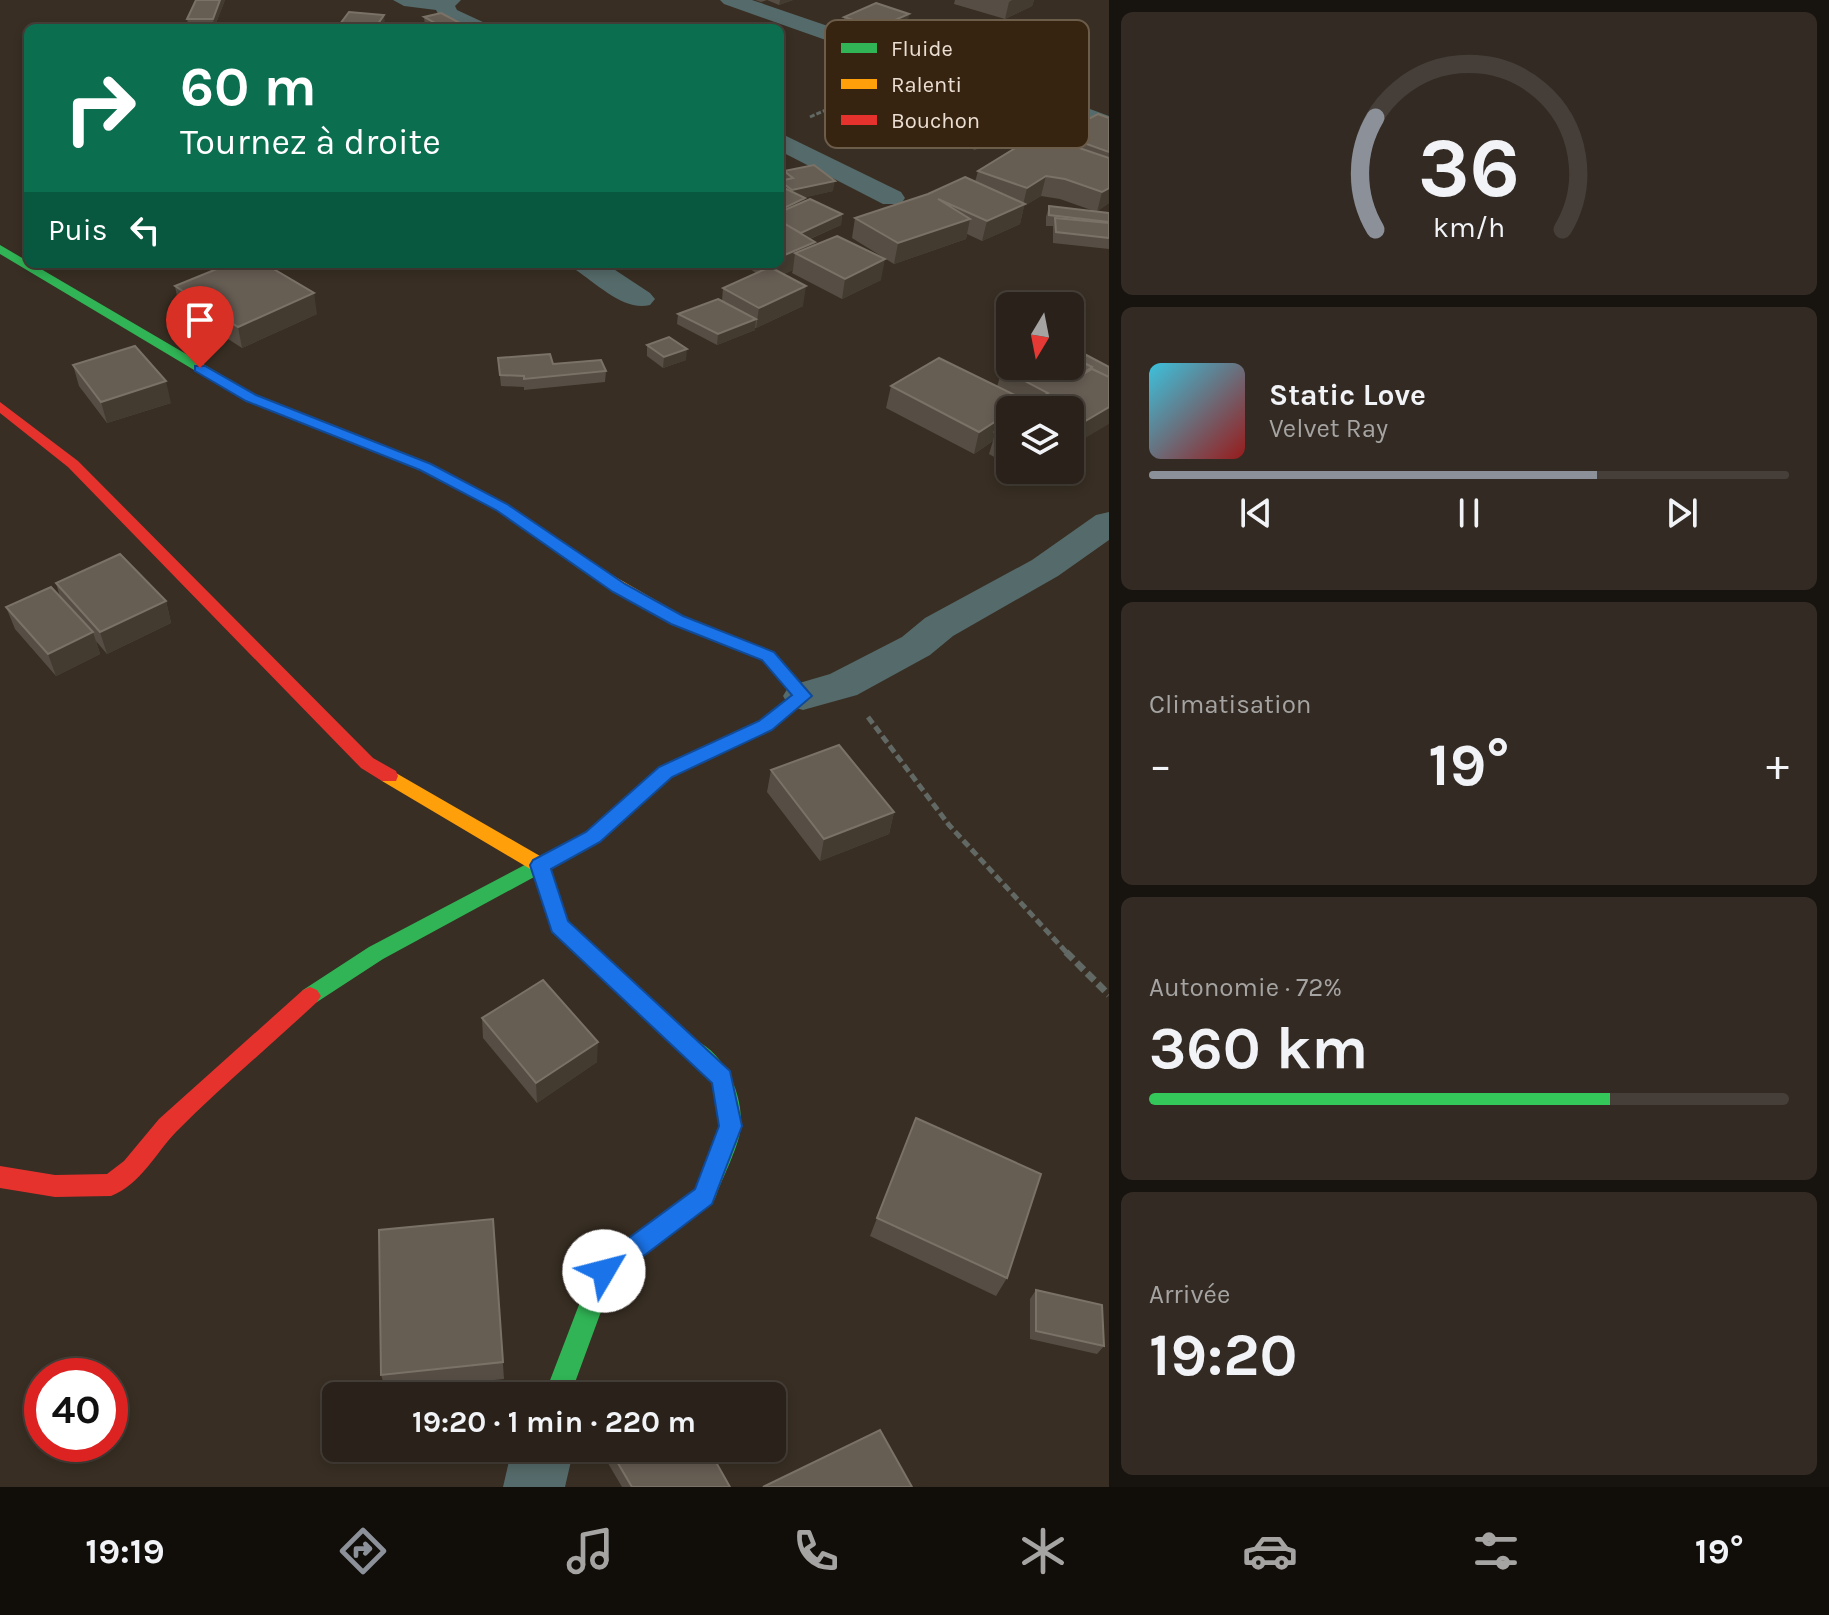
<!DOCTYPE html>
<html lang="fr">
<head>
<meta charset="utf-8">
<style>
  :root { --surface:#2a221a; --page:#322a23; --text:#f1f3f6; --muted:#a5a4a2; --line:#463f39; --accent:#8c9099 }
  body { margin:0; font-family:Karla,sans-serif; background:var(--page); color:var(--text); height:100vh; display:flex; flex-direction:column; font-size:30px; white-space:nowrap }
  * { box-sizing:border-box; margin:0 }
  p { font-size:26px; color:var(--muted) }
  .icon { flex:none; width:44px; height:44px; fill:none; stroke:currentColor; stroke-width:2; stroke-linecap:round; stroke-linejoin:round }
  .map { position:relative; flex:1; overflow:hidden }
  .side { display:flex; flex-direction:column; gap:12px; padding:12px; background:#17130e; width:720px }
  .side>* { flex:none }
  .top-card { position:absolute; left:24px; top:24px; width:760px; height:244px; border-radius:12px; box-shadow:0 4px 12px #0003,0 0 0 2px var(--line); background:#0b6e4f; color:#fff; overflow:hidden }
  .needle { width:52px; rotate:190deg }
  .tools { position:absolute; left:996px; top:292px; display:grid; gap:16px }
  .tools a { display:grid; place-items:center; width:88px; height:88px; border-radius:12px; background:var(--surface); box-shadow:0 4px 12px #0003,0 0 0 2px var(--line); font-size:40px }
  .speed { position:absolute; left:24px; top:1358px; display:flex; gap:16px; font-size:40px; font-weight:700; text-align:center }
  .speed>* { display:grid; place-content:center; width:104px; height:104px; border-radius:50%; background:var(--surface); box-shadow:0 4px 12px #0003,0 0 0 2px var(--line); line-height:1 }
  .speed .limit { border:12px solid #d22; background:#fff; color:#111 }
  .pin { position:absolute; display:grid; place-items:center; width:68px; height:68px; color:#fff; margin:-82px -34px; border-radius:50% 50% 50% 0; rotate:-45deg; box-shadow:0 0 8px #0007 }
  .pin .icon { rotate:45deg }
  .me { position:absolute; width:88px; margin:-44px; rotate:53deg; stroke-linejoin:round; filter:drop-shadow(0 0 6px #0008) }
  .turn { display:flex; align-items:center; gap:28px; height:168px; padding:0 24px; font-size:36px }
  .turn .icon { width:104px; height:104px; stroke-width:2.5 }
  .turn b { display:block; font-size:56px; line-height:68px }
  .then { display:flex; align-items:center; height:76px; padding:0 24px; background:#0003; gap:16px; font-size:30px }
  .big { font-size:60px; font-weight:700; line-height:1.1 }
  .side .widget { flex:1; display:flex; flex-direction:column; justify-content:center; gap:12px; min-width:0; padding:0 28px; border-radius:12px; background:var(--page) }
  .side .dial { align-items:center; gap:0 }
  .dial svg { height:208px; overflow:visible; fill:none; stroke:var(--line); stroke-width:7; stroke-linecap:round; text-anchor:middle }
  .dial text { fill:var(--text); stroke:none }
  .song { display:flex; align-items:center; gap:24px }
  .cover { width:96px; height:96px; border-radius:12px; background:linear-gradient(135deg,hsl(190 70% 55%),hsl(0 70% 35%)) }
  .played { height:8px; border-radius:4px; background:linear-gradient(90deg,var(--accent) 70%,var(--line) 70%) }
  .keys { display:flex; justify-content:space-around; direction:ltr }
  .heat { display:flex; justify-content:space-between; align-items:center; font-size:44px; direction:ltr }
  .charge { height:12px; border-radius:6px; background:linear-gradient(90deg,#34c759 72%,var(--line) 0) }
  .trip { position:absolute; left:322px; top:1382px; width:464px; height:80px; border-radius:12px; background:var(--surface); box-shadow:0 4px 12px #0003,0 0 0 2px var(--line); font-weight:700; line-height:80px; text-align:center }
  .menu { display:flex; height:128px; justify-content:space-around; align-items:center; background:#110e0a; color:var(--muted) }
  .menu .icon { width:56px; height:56px }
  .menu .active { color:var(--accent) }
  .menu b { font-size:36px; color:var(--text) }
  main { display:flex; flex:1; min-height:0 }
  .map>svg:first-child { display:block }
</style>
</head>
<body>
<main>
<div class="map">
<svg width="1109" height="1487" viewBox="0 0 1109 1487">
  <rect width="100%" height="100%" fill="#382e23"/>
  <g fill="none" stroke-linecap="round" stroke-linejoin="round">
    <polyline stroke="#626964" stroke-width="3" stroke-dasharray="5 2" stroke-linecap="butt" points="810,117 877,87"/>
    <polyline stroke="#626964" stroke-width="5" stroke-dasharray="8 4" stroke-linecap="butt" points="868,717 949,825 1068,954"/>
    <polyline stroke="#626964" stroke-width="7" stroke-dasharray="10 5" stroke-linecap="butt" points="1066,952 1109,995"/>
    <g fill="#556a6a" fill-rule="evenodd">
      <path d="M393,0H461L455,6L457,10L485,23L488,28C468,28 446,30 436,10L404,6Z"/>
      <polygon points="720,0 752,0 904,52 1041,91 1109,116 1109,132 1025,101 888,62 724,4"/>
      <polygon points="780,133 901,192 905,198 901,204 883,204 780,151"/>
      <path d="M572,264H606L650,293L655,299L650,305C625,312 597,284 576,270Z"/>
      <polygon points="1109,512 1109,540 1058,576 953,636 930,655 857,695 803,710 789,706 783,696 789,686 830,674 902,637 925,618 1032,560 1096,515"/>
      <polygon points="512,1448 574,1448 565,1487 503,1487"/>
    </g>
    <g fill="#30b455" fill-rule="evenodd">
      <polygon points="0,245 256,395 431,464 506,504 589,562 587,566 575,566 496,510 421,470 246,401 0,254"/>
      <polygon points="597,827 604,829 607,834 604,839 383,959 317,1002 310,1005 303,1002 299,996 303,990 369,947"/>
      <path d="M689,1037C723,1050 742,1090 741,1124C741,1143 722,1178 716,1196L712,1204L613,1279L570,1396H544L595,1263L695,1189L719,1126L712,1083L681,1054L678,1047L681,1040Z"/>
    </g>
    <g fill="#ff9f0a" fill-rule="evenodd">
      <polygon points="581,557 683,616 774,652 812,696 772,730 671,777 604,839 590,839 587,834 590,829 659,767 760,720 792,695 762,660 671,624 613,592 575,566 573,562"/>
      <polygon points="389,769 547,860 568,922 697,1040 700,1047 697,1054 689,1057 681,1054 552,932 532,870 382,781 380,776 382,771"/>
    </g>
    <g fill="#e5322d" fill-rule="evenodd">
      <polygon points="0,402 78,461 373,758 396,771 398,776 396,781 382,781 361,768 68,467 0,413"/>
      <path d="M310,987L317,990L321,996L317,1002C271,1045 221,1087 176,1132C155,1154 141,1184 111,1196L55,1197L0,1188V1166L55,1175L107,1174L124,1161L159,1119L303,990Z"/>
    </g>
  </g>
  <g fill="#564e44">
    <polygon points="225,0 214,28 189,28 187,19"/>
    <polygon points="755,0 793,0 779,5 767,0 761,2"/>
    <polygon points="955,0 1034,0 1032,6 1005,19 954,4"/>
    <polygon points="909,14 907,23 897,27 896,37 885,41 879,38 879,36 875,37 843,26 844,17"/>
    <polygon points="424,17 460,23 461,28 428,28 425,26"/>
    <polygon points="970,34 968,44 949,52 1045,113 975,150 868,110 872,84 940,52 921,46 923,37"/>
    <polygon points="1109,118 1109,203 1097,211 1109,213 1109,249 1053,243 1053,226 1046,226 1046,217 1049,206 1094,211 1060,199 1041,196 1024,206 1020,224 982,241 967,234 966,239 894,264 852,238 855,218 975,182 978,171 1057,140 1059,134"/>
    <polygon points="784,171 833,191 805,197 805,201 842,214 841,225 810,239 815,242 815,245 881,280 842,299 792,273 793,270 784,274 803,306 756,328 755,328 755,330 717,345 677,324 678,314 722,301 723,288 756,273 743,264 780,264 780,181 782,181"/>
    <polygon points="175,286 317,314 242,348 179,307"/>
    <polygon points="647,345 686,360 663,368 647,356"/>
    <polygon points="498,358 606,371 605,382 524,390 524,387 501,386"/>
    <polygon points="73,365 171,403 107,423 79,386"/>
    <polygon points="1010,365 1070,410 1033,410 1026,406 1025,410 1010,410 1010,466 989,454 993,441 974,454 886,408 891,386 997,387 1002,369"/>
    <polygon points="56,583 166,601 171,623 107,654 96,641 100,654 56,676 15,629 6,607 60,597"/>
    <polygon points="771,770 894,812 889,834 820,861 767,792"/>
    <polygon points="482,1018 597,1062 537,1103 483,1038"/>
    <polygon points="916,1118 1007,1278 996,1296 870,1236"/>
    <polygon points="493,1219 504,1379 386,1391 381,1375"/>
    <polygon points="1036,1290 1104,1346 1097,1354 1030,1339 1030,1299"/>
    <polygon points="602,1448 708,1448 730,1487 622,1487 602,1453"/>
  </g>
  <g fill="#433b30">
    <polygon points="220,0 225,0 214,28 213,19"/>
    <polygon points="780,0 793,0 779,5"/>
    <polygon points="1012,0 1034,0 1032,6 1005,19 1009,2"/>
    <polygon points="909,14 907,23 893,29 898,28 896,37 885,41 887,32 880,29 879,36 875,37 877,28"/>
    <polygon points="384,15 385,24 382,28 375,28"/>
    <polygon points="460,23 461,28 444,28"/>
    <polygon points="970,34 968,44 945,54 947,44"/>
    <polygon points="1052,87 1045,113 975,150 981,123"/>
    <polygon points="1046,176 1041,196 1024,206 1020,224 982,241 987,221 1023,205 1027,188"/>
    <polygon points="835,181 833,191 791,201 792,190"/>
    <polygon points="1109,188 1109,203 1097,212 1102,192"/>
    <polygon points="805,198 804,208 780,219 780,210"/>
    <polygon points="842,214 841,225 800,243 801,233"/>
    <polygon points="970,219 966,239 894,264 898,243"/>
    <polygon points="815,242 812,262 795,253 793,270 769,281 771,264 780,264 780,257"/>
    <polygon points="885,259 881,280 842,299 845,279"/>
    <polygon points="806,286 803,306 756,328 759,308"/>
    <polygon points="314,293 317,314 242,348 238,327"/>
    <polygon points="756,319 755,330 717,345 718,334"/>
    <polygon points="687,349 686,360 663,368 664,357"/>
    <polygon points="166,381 171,403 107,423 101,402"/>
    <polygon points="1027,401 1025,410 1014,410"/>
    <polygon points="1109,407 1109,424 1070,447 1070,430"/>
    <polygon points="1010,412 1010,430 995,432 993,441 974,454 979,432"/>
    <polygon points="166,601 171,623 107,654 100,632"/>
    <polygon points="93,632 100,654 56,676 48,654"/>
    <polygon points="894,812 889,834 820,861 824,839"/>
    <polygon points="598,1042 597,1062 537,1103 536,1083"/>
  </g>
  <g fill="#665d53" stroke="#7b7267" stroke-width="2">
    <polygon points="196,0 220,0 213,19 187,19"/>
    <polygon points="876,3 909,14 877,28 844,17"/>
    <polygon points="349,12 384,15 375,28 337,28"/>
    <polygon points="441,13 460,23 444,28 424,17"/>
    <polygon points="1098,114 1109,118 1109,152 1059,134"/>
    <polygon points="1038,134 1109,158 1109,188 1102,192 1065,179 1046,176 1027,188 978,171"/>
    <polygon points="814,165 835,181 792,190 780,181 793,178 784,171"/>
    <polygon points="965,177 1025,204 987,221 938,199 970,219 898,243 855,218 928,194"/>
    <polygon points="780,186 805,198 780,210"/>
    <polygon points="810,199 842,214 801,233 780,221 780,212"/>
    <polygon points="1049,206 1109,213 1109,222 1049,215"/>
    <polygon points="1055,218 1109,223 1109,238 1056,232"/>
    <polygon points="780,221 815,242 780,257"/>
    <polygon points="837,236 885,259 845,279 795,253"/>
    <polygon points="229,264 265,264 314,293 238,327 175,286"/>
    <polygon points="770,267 806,286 759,308 723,288"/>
    <polygon points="718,299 756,319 718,334 678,314"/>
    <polygon points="669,337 687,349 664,357 647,345"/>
    <polygon points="135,346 166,381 101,402 73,365"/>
    <polygon points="1073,348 1109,367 1109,377 1092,369 1091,370 1092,367 1070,356 1070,349"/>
    <polygon points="550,354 553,364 601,360 606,371 524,379 524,376 500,375 498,358"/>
    <polygon points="1070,356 1092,367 1075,379 1092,369 1109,377 1109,407 1070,430 1070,410 1036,410 1051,402 1042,397 1048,393 1002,369 1010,365 1070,366"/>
    <polygon points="939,358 1027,401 1014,410 1010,410 1010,412 979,432 891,386"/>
    <polygon points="1010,424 1010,441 995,432"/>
    <polygon points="120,554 166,601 100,632 56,583"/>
    <polygon points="51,587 93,632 48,654 6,607"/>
    <polygon points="839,745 894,812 824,839 771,770"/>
    <polygon points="543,980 598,1042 536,1083 482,1018"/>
    <polygon points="916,1118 1041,1174 1007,1278 877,1218"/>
    <polygon points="493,1219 503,1362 381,1375 379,1230"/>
    <polygon points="1036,1290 1102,1305 1104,1346 1036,1331"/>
    <polygon points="880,1430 912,1487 763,1487"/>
    <polygon points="609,1448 708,1448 730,1487 632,1487"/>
  </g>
  <polygon fill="#1a73e8" stroke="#114b97" stroke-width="2" points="195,366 205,366 256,395 431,464 507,504 625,584 683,616 774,652 812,696 772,730 672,777 600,842 551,869 568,921 730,1071 742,1126 712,1204 612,1280 604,1284 595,1280 592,1271 595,1263 695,1189 719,1126 712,1083 552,932 530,865 533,860 586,832 659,767 759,721 792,695 762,660 671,624 613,592 496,510 420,470 246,401 195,371"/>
  <rect x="825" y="20" width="264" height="128" rx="12" fill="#362410" stroke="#6c5c4a" stroke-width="2"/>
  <rect x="841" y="43" width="36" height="10" fill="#30b455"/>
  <rect x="841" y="79" width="36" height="10" fill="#ff9f0a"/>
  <rect x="841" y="115" width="36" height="10" fill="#e5322d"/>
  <g font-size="22" fill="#ebded2">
    <text x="891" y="56">Fluide</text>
    <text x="891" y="92">Ralenti</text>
    <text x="891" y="128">Bouchon</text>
  </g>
</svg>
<div class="tools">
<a><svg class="needle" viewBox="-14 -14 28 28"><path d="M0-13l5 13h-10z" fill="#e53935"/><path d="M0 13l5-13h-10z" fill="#a5a4a2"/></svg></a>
<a><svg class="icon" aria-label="layers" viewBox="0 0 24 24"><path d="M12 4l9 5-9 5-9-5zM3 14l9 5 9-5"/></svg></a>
</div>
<div class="speed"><div class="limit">40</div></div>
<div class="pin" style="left:200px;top:368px;background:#d93025"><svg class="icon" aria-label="arrive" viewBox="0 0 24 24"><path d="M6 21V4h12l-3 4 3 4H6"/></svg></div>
<svg class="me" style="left:604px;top:1271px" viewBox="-20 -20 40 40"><circle r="19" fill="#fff"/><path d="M0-13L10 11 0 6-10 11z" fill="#1a73e8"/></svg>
<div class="trip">19:20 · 1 min · 220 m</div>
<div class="top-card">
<div class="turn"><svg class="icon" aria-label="right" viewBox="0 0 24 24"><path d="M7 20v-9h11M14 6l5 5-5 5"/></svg><div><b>60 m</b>Tournez à droite</div></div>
<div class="then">Puis<svg class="icon" aria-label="left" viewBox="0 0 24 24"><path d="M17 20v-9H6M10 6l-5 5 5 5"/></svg></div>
</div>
</div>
<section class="side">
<div class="widget dial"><svg viewBox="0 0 100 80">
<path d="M14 69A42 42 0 1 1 86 69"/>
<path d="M14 69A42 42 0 0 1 14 26" stroke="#8c9099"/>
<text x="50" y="56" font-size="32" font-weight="700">36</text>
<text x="50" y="72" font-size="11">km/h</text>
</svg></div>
<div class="widget">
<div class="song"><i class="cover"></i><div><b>Static Love</b><p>Velvet Ray</p></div></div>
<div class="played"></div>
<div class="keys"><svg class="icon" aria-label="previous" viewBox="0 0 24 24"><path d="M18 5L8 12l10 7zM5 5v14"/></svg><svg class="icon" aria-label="pause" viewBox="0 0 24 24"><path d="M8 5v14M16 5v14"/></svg><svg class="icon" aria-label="next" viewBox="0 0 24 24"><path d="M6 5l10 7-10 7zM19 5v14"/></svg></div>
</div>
<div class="widget"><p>Climatisation</p>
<div class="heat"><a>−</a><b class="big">19°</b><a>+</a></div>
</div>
<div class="widget"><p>Autonomie · 72%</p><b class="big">360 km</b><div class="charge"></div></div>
<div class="widget"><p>Arrivée</p><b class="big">19:20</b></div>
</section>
</main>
<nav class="menu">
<b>19:19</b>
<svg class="icon active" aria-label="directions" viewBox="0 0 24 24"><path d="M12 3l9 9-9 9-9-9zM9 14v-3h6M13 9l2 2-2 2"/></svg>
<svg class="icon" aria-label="music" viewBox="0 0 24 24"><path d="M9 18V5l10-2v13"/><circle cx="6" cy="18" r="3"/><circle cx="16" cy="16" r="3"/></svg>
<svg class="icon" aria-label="phone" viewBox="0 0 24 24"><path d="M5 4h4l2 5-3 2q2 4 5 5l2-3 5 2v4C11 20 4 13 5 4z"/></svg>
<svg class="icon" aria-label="climate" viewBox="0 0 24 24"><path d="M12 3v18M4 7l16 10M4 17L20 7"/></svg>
<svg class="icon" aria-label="car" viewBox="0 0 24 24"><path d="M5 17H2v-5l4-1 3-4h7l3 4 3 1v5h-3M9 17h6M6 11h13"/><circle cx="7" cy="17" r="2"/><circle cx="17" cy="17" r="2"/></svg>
<svg class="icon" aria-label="filters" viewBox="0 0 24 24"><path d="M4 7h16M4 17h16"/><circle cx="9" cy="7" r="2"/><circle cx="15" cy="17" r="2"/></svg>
<b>19°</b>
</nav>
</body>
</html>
